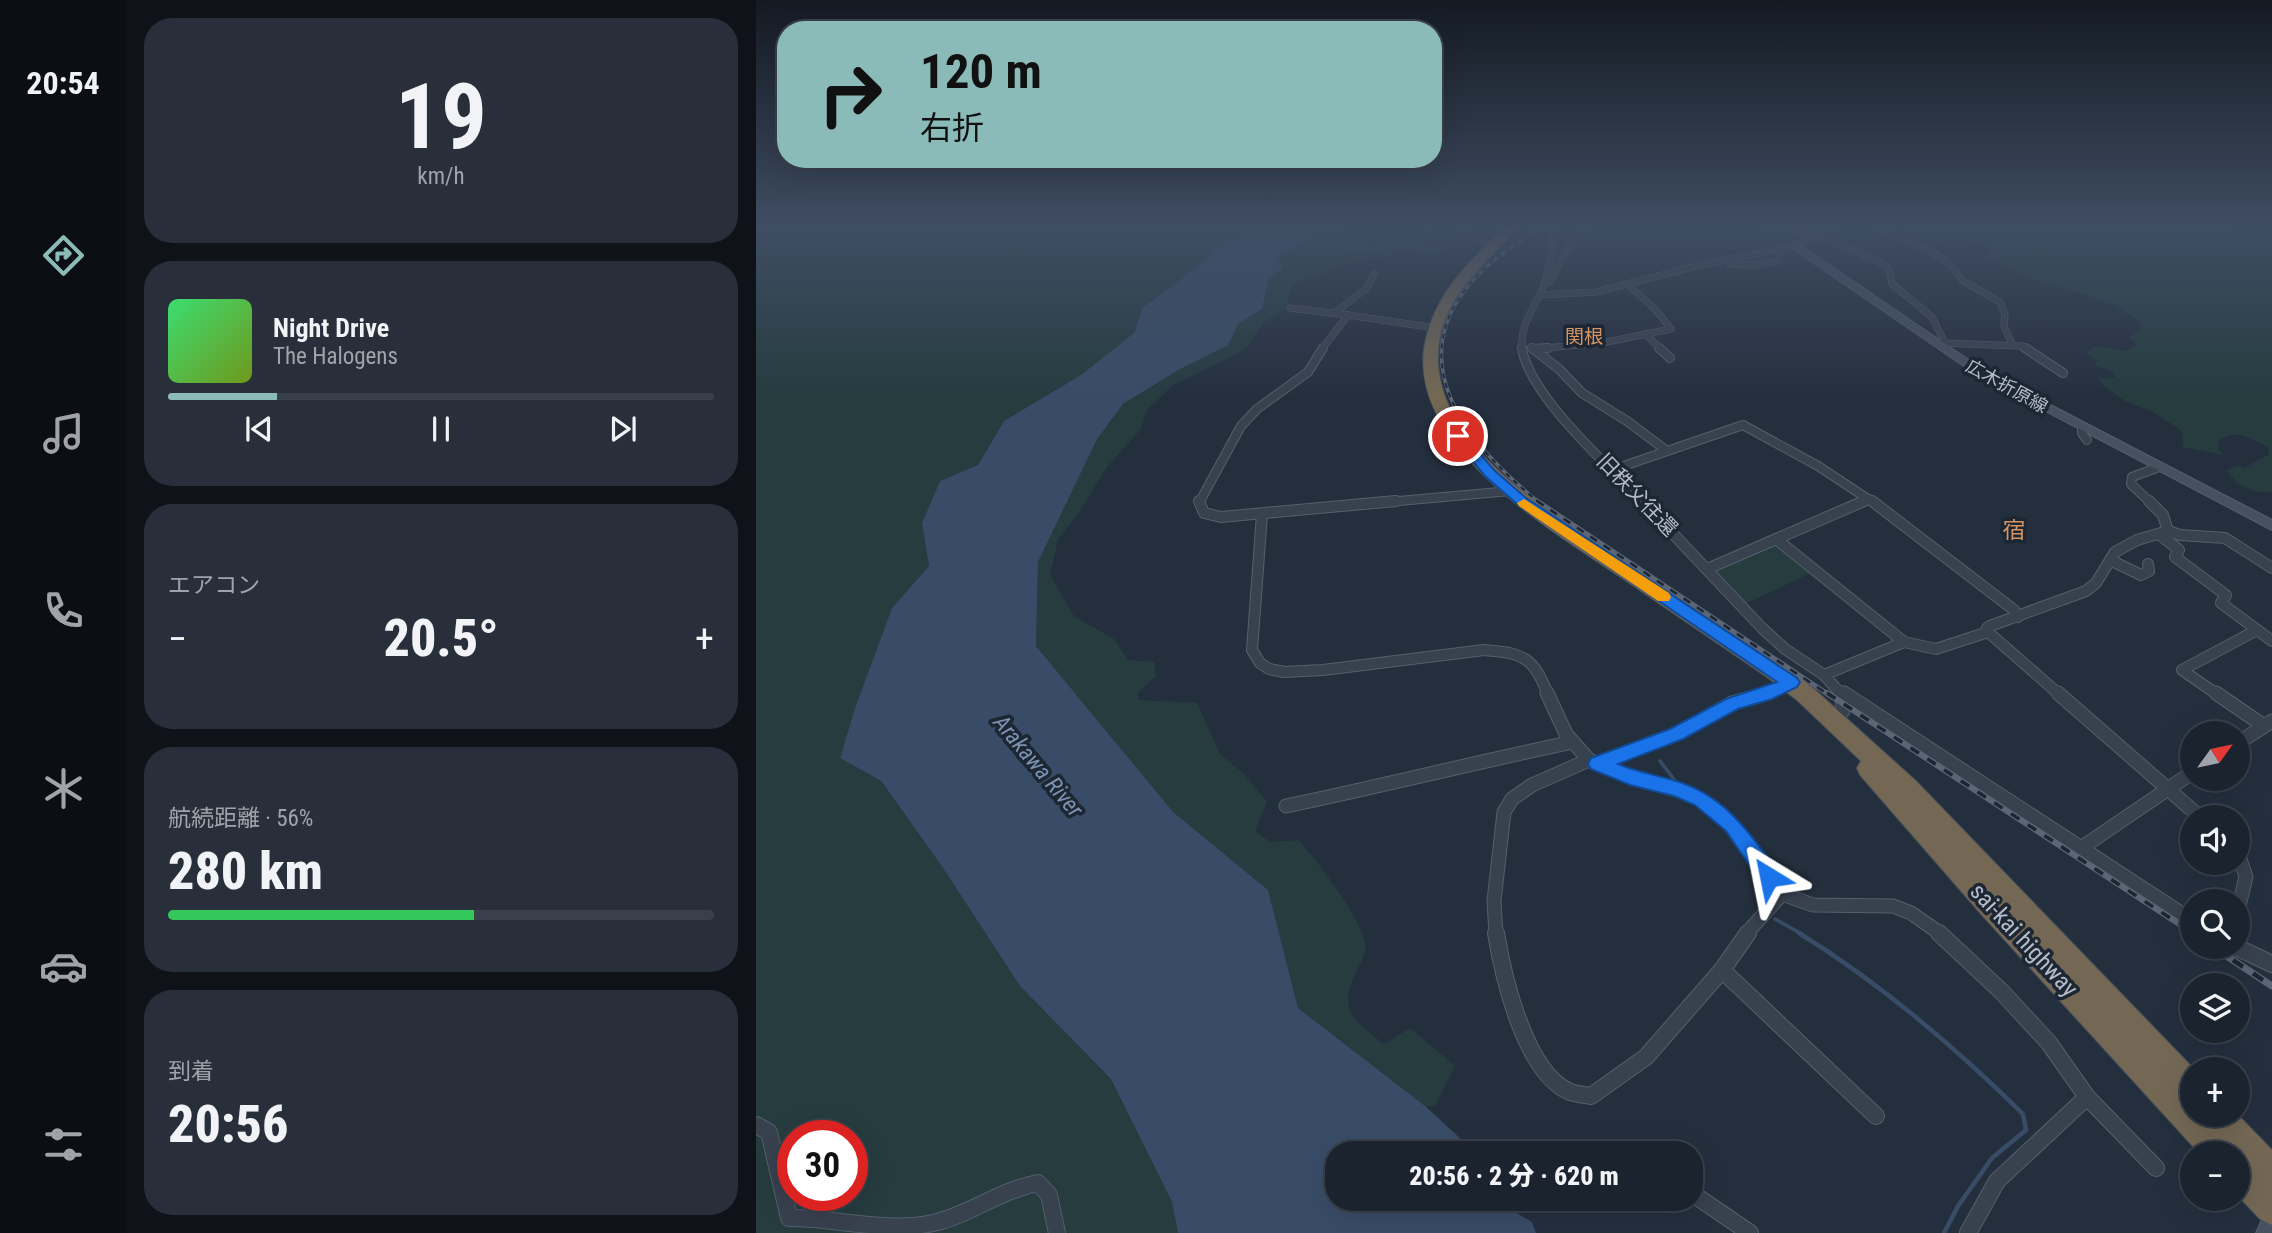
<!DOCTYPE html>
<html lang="ja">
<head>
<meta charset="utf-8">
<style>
  :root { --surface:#1b232e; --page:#282f3a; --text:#f1f3f6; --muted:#a0a4aa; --line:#39404a; --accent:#8bbbb9 }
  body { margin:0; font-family:"Roboto Condensed","Noto Sans JP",sans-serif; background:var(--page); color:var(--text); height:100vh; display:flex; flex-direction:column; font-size:26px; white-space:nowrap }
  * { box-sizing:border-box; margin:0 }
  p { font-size:23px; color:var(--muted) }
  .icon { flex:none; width:38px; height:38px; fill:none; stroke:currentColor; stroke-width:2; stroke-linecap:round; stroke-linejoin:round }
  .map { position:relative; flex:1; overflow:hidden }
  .details { display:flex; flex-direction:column; gap:18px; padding:18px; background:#0f1319; width:630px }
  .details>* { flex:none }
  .hud { position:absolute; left:21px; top:21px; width:665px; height:147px; border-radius:28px; box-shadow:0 7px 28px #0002,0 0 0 2px var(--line); background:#8bbbb9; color:#111; overflow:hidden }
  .needle { width:46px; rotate:57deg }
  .controls { position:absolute; left:1424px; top:721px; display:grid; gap:14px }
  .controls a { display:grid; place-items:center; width:70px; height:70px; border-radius:50%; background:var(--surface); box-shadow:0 7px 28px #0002,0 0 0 2px var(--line); font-size:35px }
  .speed { position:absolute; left:21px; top:1120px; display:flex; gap:14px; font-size:35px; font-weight:700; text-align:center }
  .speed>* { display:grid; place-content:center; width:91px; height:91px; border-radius:50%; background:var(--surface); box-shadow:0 7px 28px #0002,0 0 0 2px var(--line); line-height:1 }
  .speed .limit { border:10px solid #d22; background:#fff; color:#111 }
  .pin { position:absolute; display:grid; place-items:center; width:60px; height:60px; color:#fff; margin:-30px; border:4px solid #fff; border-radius:50%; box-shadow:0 2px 7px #0007 }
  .me { position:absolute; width:77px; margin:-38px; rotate:325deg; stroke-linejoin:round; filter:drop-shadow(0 0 5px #0008) }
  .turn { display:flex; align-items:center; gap:24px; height:147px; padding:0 28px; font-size:32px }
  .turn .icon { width:91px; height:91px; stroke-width:2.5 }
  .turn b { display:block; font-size:49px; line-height:60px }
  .big { font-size:52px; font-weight:800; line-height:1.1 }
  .details .widget { flex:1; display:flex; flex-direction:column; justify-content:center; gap:10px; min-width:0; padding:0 24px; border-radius:28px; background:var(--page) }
  .details .dial { align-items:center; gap:0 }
  .dial b { font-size:91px; line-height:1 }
  .song { display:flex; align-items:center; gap:21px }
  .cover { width:84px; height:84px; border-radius:10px; background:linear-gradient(135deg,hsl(140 70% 55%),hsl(80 70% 35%)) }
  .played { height:7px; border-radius:4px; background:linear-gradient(90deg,var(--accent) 20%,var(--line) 20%) }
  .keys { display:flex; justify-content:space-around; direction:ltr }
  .heat { display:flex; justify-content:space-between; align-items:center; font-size:38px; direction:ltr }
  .charge { height:10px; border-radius:5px; background:linear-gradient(90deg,#34c759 56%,var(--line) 0) }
  .trip { position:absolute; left:569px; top:1141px; width:378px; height:70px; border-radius:28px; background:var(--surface); box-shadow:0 7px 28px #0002,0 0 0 2px var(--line); font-weight:800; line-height:70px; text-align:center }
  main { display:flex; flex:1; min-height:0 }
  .menu { display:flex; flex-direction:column; width:126px; justify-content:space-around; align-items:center; background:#0b0e12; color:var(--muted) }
  .menu .icon { width:49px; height:49px }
  .menu .on { color:var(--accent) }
  .menu b { font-size:32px; color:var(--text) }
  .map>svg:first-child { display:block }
</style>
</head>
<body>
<main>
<nav class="menu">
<b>20:54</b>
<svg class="icon on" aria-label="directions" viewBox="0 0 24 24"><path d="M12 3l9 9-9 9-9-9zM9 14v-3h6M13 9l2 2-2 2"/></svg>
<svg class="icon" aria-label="music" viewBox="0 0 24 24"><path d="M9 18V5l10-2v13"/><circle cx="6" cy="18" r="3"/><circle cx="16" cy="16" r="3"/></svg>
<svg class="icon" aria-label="phone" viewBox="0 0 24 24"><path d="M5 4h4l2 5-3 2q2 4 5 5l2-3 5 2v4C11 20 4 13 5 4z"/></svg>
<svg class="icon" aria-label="climate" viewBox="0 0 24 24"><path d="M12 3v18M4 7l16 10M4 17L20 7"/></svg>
<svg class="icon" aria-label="car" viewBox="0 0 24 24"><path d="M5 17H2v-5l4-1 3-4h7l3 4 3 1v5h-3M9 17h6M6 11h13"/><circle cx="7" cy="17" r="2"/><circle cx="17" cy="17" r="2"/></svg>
<svg class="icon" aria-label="filters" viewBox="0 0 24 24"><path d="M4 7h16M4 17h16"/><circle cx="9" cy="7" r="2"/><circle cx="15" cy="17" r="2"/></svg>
</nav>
<section class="details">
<div class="widget dial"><b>19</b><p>km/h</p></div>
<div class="widget">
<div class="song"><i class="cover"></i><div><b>Night Drive</b><p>The Halogens</p></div></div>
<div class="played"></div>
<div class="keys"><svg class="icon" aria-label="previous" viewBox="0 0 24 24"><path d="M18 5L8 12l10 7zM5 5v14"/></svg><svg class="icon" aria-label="pause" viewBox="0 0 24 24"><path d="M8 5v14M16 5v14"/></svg><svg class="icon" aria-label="next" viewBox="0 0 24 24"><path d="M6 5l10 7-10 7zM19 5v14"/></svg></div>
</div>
<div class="widget"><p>エアコン</p>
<div class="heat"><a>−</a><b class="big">20.5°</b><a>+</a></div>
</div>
<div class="widget"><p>航続距離 · 56%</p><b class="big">280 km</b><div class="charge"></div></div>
<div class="widget"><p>到着</p><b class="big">20:56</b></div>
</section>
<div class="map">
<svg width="1516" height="1233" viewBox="0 0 1516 1233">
  <rect width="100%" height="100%" fill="#242f3e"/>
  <g fill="#263c3f" fill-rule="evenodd">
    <path d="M0,226H506L469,242L421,283L387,307L378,333L325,375L248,421L222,465L184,481L166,523L173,566L136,608L99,708L84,758L124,781L187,868L264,986L355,1079L416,1202L422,1233H0ZM37,1136H96V1195H37Z"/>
    <path d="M1141,226H1462L1489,235H1516V492C1494,493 1483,487 1470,470L1482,466L1488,468L1513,454L1512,447C1495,439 1480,428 1463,440L1462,448L1467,455L1427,447L1426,431L1397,412L1369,401L1348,386L1342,378H1359C1355,365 1348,371 1339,365L1341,361L1330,353L1340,346L1370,351L1382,345L1373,338L1387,328V325C1362,300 1320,293 1287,282C1267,276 1249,267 1230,259L1234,248L1205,240L1180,243L1156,237Z"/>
    <path d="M584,229L614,241L644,240L676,231L672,243L692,250C678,253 668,259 656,249H640L633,256L597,262L538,283L529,309L507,323L494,344L486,351L417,385L391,410L385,429L351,467L322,514L302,539L294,575L318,616L358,639L372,660L398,662L400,676L382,693L383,700L441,703L464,754L488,774L511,802L499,831L514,842L543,840C560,860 606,918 609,944C611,952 605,963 601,970C581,1010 596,1019 628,1044L654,1028L699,1066L679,1106H669L542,1008L512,890L417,812L280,646L282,562L340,439L367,404L424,369L472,345L482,324L506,309L520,256Z"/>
    <polygon points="1020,541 1057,572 987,605 956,569"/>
  </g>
  <polygon fill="#394c67" points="506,226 587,226 521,256 527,268 513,277 506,309 482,324 472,345 424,369 367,404 341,439 282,562 280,646 417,812 512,890 542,1008 669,1106 720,1153 581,1153 581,1199 745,1199 752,1233 422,1233 416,1202 355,1079 264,986 187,868 125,781 84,758 99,708 136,608 173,566 166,523 184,481 222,465 248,421 325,375 378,333 387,307 421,283 469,242"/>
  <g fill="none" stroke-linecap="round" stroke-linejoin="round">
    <path stroke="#394c67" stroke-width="2" d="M570,233C581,237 588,247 598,251C606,254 666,238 674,233L676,226"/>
    <g stroke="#394c67" stroke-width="3.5">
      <polyline points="904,761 921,783"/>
      <polyline points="1019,919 1046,934"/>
    </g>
    <path stroke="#394c67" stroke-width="4.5" d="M1043,933C1124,983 1199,1047 1267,1114L1270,1130L1236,1158L1202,1206L1188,1233"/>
    <polygon fill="#394c67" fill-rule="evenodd" points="696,1199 737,1199 776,1222 780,1233 738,1233 701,1209"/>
    <defs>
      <g id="street-far4">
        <polyline points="700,226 715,237 736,246"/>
        <polyline points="1002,226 1032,229 1074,240 1124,262 1133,269 1136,284 1176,317 1189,343"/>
        <polyline points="1120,226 1181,255 1195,265 1207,281 1244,302 1249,315 1248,326 1256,344"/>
        <polyline points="973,264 998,265 1023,261 1024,251"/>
        <polyline points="794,282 817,240 829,226"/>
        <polyline points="784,295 840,292 940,266 1038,246"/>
        <polyline points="534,308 592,315"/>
        <polyline points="578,313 611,288 618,274"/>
        <polyline points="889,334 905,349"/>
        <polyline points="1185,343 1266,346 1271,349"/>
        <polyline points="775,347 778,349"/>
        <polyline points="566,349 592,315 680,328"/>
        <path d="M766,349C764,324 778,309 787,287C794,268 797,246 797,226"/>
        <polyline points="777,349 846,343 915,329 899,309 871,284"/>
      </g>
      <g id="street-far3">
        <path d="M766,348C773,396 853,466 888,503"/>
        <polyline points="776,348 803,369 826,393 871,421 911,451"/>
        <polyline points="903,348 914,358"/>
        <polyline points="1269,348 1307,373"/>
        <polyline points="777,349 792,348"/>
        <polyline points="1326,427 1326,433 1331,440"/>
        <polyline points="856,470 987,425 1062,466 1118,503"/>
        <polyline points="443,503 485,426 501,409 552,372 567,348"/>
        <polyline points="621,503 754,491"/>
        <polyline points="1104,503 1113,499"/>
        <polyline points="1395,503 1375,484 1376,477 1403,467"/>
      </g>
      <g id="street-far2">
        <polyline points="443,501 448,513 465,517 640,501"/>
        <polyline points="886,501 1006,628 1029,649 1068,675 1086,695"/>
        <polyline points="1116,501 1258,610 1262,617"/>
        <polyline points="1393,501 1407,515 1412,531"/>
        <path d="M506,514L496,650L504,663L513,669L528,672L567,670L728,650C767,653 778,657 792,695"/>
        <polyline points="1403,534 1423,550 1419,557 1470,595 1465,603 1516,641"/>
        <polyline points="1020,539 1148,642"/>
        <polyline points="1354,560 1385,575 1393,571 1392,564"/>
        <polyline points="951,569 1108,501"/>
        <polyline points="1232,632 1304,695"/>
        <polyline points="1068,675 1148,642 1180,649 1232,632 1231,628 1234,626 1330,591 1340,583 1359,552 1381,540 1412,531 1424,535 1469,538 1516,568"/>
        <polyline points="1086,692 1090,695"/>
        <polyline points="1007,695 1035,682"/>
        <polyline points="1462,695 1426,670 1501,630"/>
      </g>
      <g id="street-far1">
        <polyline points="791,693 810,734 833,760 874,777 935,794 966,815 1026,894 1057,905 1137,906 1155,913 1185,934"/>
        <polyline points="1088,693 1437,921"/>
        <polyline points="1302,693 1444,817"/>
        <polyline points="1460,693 1508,726"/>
        <polyline points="1076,721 1087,711 1086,693"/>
        <polyline points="1482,743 1516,721"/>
        <polyline points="841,764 920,734 976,703 1012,693"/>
        <path d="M530,806C626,786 721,762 817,742"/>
        <polyline points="1325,848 1437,772"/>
        <polyline points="1482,853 1490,877 1482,910"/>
        <polyline points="740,934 738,901 748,812 756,799 776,785 833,760"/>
        <polyline points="990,934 1026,894"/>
      </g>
      <g id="street">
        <path d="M740,933C747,976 769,1073 814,1092C820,1094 828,1095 835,1096L890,1057L966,970"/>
        <polyline points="992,933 966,970 1120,1116"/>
        <polyline points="1183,933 1246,992 1293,1043 1331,1097 1400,1168"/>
        <polyline points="1480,947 1516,964"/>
        <path d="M0,1125L13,1132L33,1218C80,1218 131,1233 177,1223C214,1215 244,1190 282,1183L293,1195L301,1233"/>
        <polyline points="934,1192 994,1233"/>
        <polyline points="1212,1233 1241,1181 1331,1097"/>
      </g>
      <g id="secondary">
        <polygon points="1072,226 1082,226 1045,246 1229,371 1516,520 1516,530 1221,375 1033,246"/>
        <polygon points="1516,1214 1516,1233 1500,1233 1507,1218"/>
      </g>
      <path id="highway" d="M751,226H763C734,261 697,286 685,332C659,442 806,519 880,568C929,601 978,633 1027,665L1058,689L1160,781L1438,1069L1437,1115H1482L1516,1150V1225L1504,1219L1482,1196V1153H1443L1225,914L1104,775L1101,768L1105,761L1042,701L1011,677C963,644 914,611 866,578C794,529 638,439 672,331C685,287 718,256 751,226Z"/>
    </defs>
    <use href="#street-far4" stroke="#565f6c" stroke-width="7"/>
    <use href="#street-far3" stroke="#565f6c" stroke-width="10"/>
    <use href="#street-far2" stroke="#565f6c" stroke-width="12"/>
    <use href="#street-far1" stroke="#565f6c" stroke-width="15"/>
    <use href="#street" stroke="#565f6c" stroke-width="18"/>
    <use href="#secondary" stroke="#565f6c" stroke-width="2"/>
    <use href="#highway" stroke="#434c59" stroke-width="2"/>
    <use href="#street-far4" stroke="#38414e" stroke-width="6"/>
    <use href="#street-far3" stroke="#38414e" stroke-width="8"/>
    <use href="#street-far2" stroke="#38414e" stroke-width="10"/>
    <use href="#street-far1" stroke="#38414e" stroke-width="13"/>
    <use href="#street" stroke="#38414e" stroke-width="16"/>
    <use href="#secondary" fill="#465061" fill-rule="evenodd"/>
    <use href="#highway" fill="#746855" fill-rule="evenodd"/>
    <defs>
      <path id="rail-far3" d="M784,503C714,447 641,362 719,278C738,257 763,242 787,226"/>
      <polyline id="rail-far2" points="781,501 1073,695"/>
      <polyline id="rail-far1" points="1071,693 1437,933"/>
      <polyline id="rail" points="1457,947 1516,986"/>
    </defs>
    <use href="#rail-far3" stroke="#5a6575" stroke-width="3.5"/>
    <use href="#rail-far2" stroke="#5a6575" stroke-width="5"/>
    <use href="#rail-far1" stroke="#5a6575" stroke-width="6"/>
    <use href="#rail" stroke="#5a6575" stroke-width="7"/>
    <use href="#rail-far3" stroke="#1d2633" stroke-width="2" stroke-dasharray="5" stroke-linecap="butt"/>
    <use href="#rail-far2" stroke="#1d2633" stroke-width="2.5" stroke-dasharray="8" stroke-linecap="butt"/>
    <use href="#rail-far1" stroke="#1d2633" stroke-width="3.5" stroke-dasharray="10" stroke-linecap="butt"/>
    <use href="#rail" stroke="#1d2633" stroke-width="4.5" stroke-dasharray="12" stroke-linecap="butt"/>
  </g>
  <linearGradient id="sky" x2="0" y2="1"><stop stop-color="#141a22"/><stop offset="0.57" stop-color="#3f4d63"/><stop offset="1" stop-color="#3f4d63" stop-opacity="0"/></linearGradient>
  <rect width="1516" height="398" fill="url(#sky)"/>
  <path fill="#1a73e8" stroke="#114b97" stroke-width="2" d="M702,432L707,434L738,470L770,498L1041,678L1044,682L1041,687L1016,699L982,709L927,739L862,764C881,772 900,775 920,781C968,795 993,832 1021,870L1024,877L1021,884L1013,886L1006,884L970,831L939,805L918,796L874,785L835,769L832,764L835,758L914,729L970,699L1021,682L761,504L729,476L698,439L696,436Z"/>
  <polygon fill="#f59e0b" points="768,499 913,593 915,597 913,601 902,601 763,506 761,503"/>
  <g text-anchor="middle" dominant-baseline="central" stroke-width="7" stroke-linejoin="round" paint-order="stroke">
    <g font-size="18" fill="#b4bcc9" stroke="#1d2633">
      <text transform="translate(1251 386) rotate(29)">広木折原線</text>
    </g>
    <g font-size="19" fill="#d59563" stroke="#1d2633">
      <text x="828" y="336">関根</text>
    </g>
    <g font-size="21" fill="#b4bcc9" stroke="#1d2633">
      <text transform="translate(881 495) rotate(46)">旧秩父往還</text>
    </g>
    <g font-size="23" fill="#d59563" stroke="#1d2633">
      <text x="1258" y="530">宿</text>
    </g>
    <g font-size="23" font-style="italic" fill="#7c92b1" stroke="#1d2633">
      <text transform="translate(282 766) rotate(50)">Arakawa River</text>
    </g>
    <g font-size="24" fill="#b4bcc9" stroke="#1d2633">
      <text transform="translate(1268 940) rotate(47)">sai-kai highway</text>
    </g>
  </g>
</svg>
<div class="controls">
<a><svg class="needle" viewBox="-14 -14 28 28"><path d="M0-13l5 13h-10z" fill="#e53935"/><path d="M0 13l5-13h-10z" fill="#a0a4aa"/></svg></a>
<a><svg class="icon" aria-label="sound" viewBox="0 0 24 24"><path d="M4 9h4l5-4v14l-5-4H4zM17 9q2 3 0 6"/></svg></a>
<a><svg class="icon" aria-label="search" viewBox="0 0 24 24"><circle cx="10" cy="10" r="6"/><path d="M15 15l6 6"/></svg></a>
<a><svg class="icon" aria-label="layers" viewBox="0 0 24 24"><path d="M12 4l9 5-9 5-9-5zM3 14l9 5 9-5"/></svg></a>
<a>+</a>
<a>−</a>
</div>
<div class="speed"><div class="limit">30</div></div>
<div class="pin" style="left:702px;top:436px;background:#d93025"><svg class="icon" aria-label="arrive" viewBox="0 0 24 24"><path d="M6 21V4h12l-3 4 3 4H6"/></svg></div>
<svg class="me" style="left:1013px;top:877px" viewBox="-20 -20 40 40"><path d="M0-17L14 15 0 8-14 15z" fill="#1a73e8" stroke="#fff" stroke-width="4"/></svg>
<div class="trip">20:56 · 2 分 · 620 m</div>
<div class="hud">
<div class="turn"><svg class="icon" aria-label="right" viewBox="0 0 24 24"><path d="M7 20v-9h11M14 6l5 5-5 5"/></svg><div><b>120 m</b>右折</div></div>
</div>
</div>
</main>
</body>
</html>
